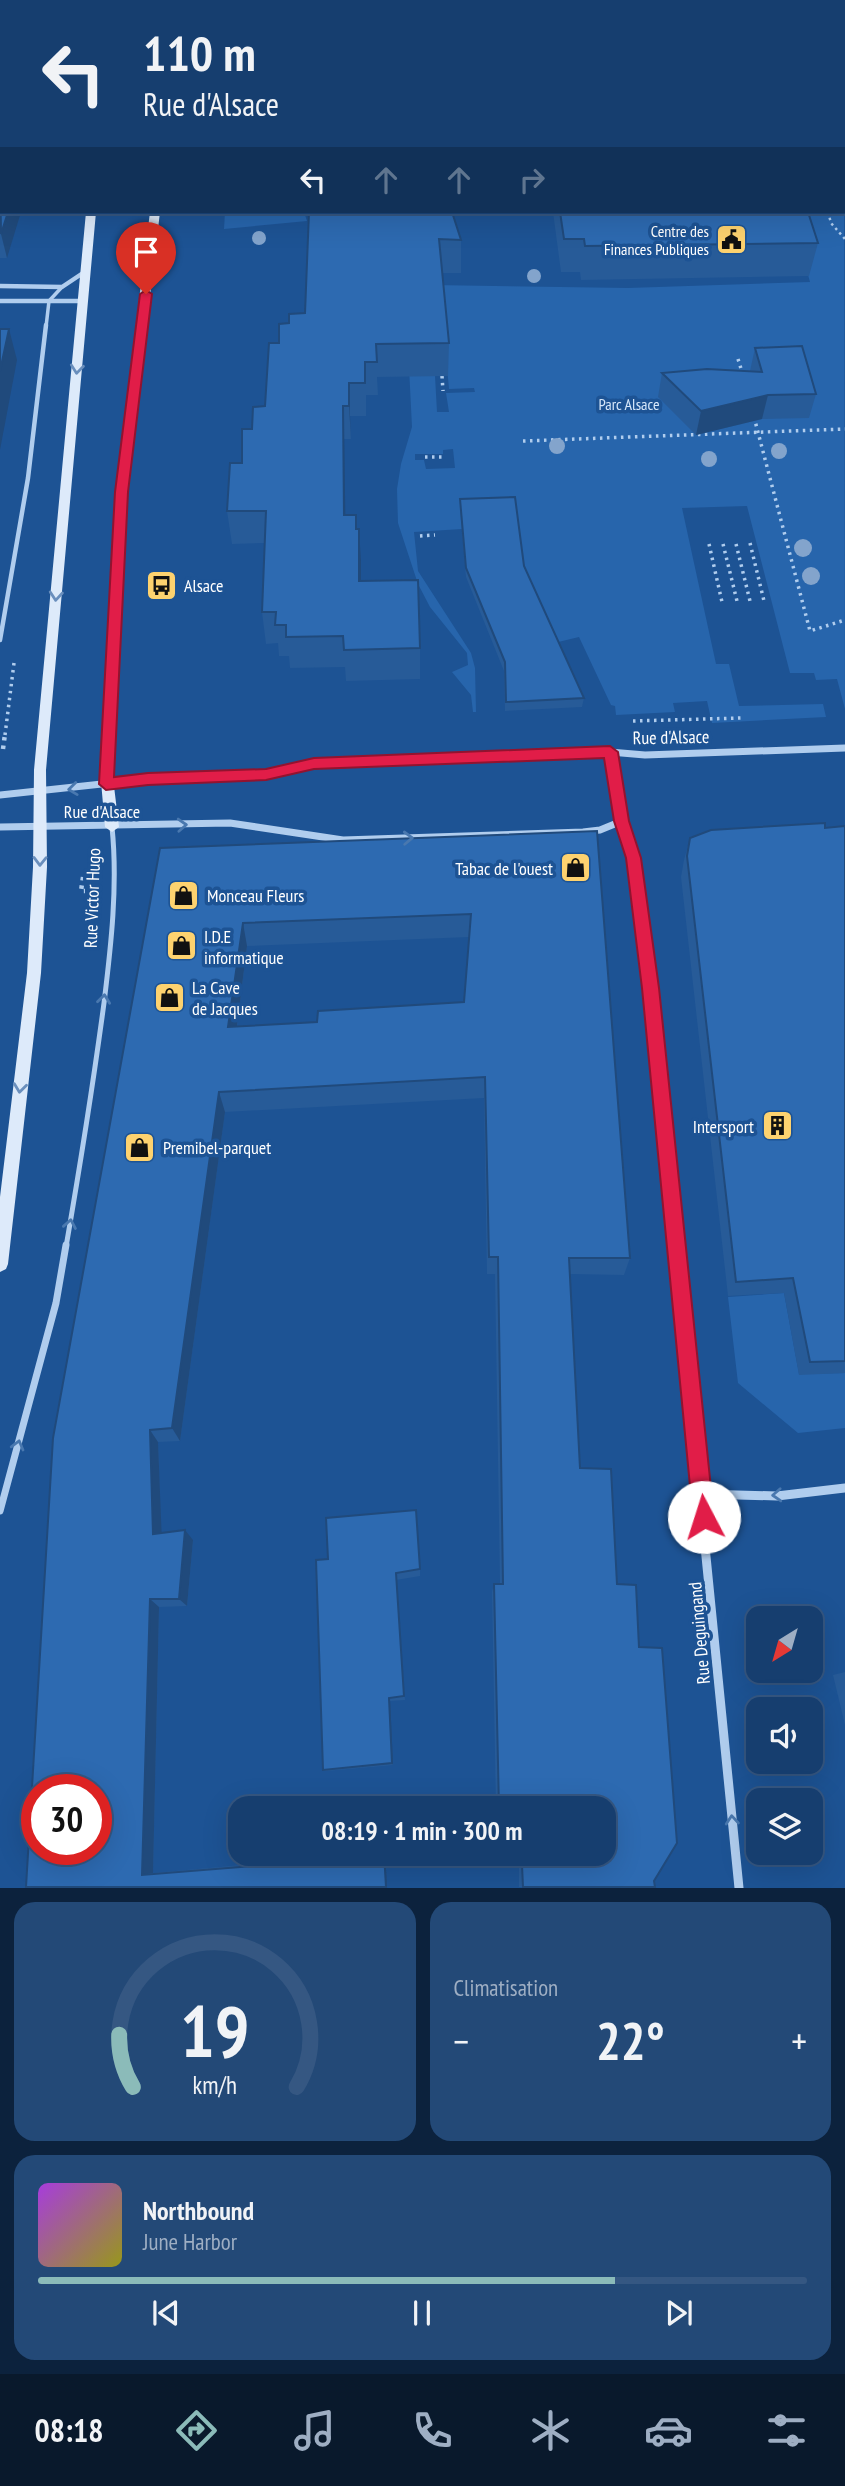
<!DOCTYPE html>
<html lang="fr">
<head>
<meta charset="utf-8">
<style>
  :root { --surface:#163e6f; --page:#234977; --text:#f1f3f6; --muted:#9eaec3; --line:#355782; --accent:#8bbbb9 }
  body { margin:0; font-family:"PT Sans Narrow",sans-serif; background:var(--page); color:var(--text); height:100vh; display:flex; flex-direction:column; font-size:26px; white-space:nowrap }
  * { box-sizing:border-box; margin:0 }
  p { font-size:23px; color:var(--muted) }
  .icon { flex:none; width:38px; height:38px; fill:none; stroke:currentColor; stroke-width:2; stroke-linecap:round; stroke-linejoin:round }
  .map { position:relative; height:1888px; overflow:hidden }
  .sheet { display:flex; flex-direction:column; gap:14px; padding:14px; background:#0c223d; flex:1 }
  .sheet>* { flex:none }
  .guide { position:absolute; left:0px; top:0px; width:845px; height:214px; box-shadow:0 7px 28px #0002,0 0 0 2px var(--line); background:#163e6f; color:var(--text); overflow:hidden }
  .needle { width:46px; rotate:217deg }
  .fabs { position:absolute; left:746px; top:1606px; display:grid; gap:14px }
  .fabs a { display:grid; place-items:center; width:77px; height:77px; border-radius:14px; background:var(--surface); box-shadow:0 7px 28px #0002,0 0 0 2px var(--line); font-size:35px }
  .speed { position:absolute; left:21px; top:1774px; display:flex; gap:14px; font-size:35px; font-weight:700; text-align:center }
  .speed>* { display:grid; place-content:center; width:91px; height:91px; border-radius:50%; background:var(--surface); box-shadow:0 7px 28px #0002,0 0 0 2px var(--line); line-height:1 }
  .speed .limit { border:10px solid #d22; background:#fff; color:#111 }
  .pin { position:absolute; display:grid; place-items:center; width:60px; height:60px; color:#fff; margin:-72px -30px; border-radius:50% 50% 50% 0; rotate:-45deg; box-shadow:0 0 7px #0007 }
  .pin .icon { rotate:45deg }
  .me { position:absolute; width:77px; margin:-38px; rotate:355deg; stroke-linejoin:round; filter:drop-shadow(0 0 5px #0008) }
  .turn { display:flex; align-items:center; gap:24px; height:147px; padding:0 28px; font-size:32px }
  .turn .icon { width:91px; height:91px; stroke-width:2.5 }
  .turn b { display:block; font-size:49px; line-height:60px }
  .lanes { display:flex; align-items:center; height:66px; padding:0 28px; background:#0003; justify-content:center; gap:35px; direction:ltr }
  .lanes .off { opacity:.35 }
  .big { font-size:52px; font-weight:700; line-height:1.1 }
  .sheet .tile { flex:1; display:flex; flex-direction:column; justify-content:center; gap:10px; min-width:0; padding:0 24px; border-radius:21px; background:var(--page) }
  .sheet .dial { align-items:center; gap:0 }
  .dial svg { height:182px; overflow:visible; fill:none; stroke:var(--line); stroke-width:7; stroke-linecap:round; text-anchor:middle }
  .dial text { fill:var(--text); stroke:none }
  .song { display:flex; align-items:center; gap:21px }
  .cover { width:84px; height:84px; border-radius:10px; background:linear-gradient(135deg,hsl(280 70% 55%),hsl(60 70% 35%)) }
  .played { height:7px; border-radius:4px; background:linear-gradient(90deg,var(--accent) 75%,var(--line) 75%) }
  .keys { display:flex; justify-content:space-around; direction:ltr }
  .heat { display:flex; justify-content:space-between; align-items:center; font-size:38px; direction:ltr }
  .sheet .tiles { flex:1; display:grid; gap:14px; grid-template-columns:1fr 1fr }
  .tile:last-child { grid-column:span 2 }
  .trip { position:absolute; left:228px; top:1796px; width:388px; height:70px; border-radius:21px; background:var(--surface); box-shadow:0 7px 28px #0002,0 0 0 2px var(--line); font-weight:700; line-height:70px; text-align:center }
  .tabs { display:flex; height:112px; justify-content:space-around; align-items:center; background:#09192c; color:var(--muted) }
  .tabs .icon { width:49px; height:49px }
  .tabs .on { color:var(--accent) }
  .tabs b { font-size:32px; color:var(--text) }
  .map>svg:first-child { display:block }
</style>
</head>
<body>
<div class="map">
<svg width="845" height="1888" viewBox="0 0 845 1888">
  <rect width="100%" height="100%" fill="#1d5394"/>
  <g fill="#2765ac" fill-rule="evenodd">
    <path d="M844,110L845,709L837,679L816,680L814,673H790L747,506L682,508L716,664H729L739,706L823,704L826,717L712,723L707,701L673,703L675,712L616,715L615,706L611,705L579,637L554,643L462,529L414,532L418,571L471,653L475,668L476,712H473L471,695L452,672L468,665L467,653L430,607L418,584L398,523L397,489L401,464L412,427L407,327L369,284L628,288L810,282L791,212H844ZM444,333L449,389L474,388L475,392L446,393L449,412H437L435,376ZM453,449L455,468L426,469L424,460H415V454H443V450Z"/>
    <polygon points="225,212 304,212 307,221 224,229"/>
    <polygon points="784,1293 799,1374 845,1373 845,1428 798,1433 738,1383 728,1297"/>
  </g>
  <g fill="none" stroke-linecap="round" stroke-linejoin="round">
    <polyline stroke="#b0cdee" stroke-width="2.5" stroke-dasharray="2.5 3.5" stroke-linecap="butt" points="828,212 831,223 845,239"/>
    <g stroke="#b0cdee" stroke-width="3.5" stroke-dasharray="2.5 4.5" stroke-linecap="butt">
      <polyline points="738,359 743,375"/>
      <polyline points="442,376 443,391"/>
      <polyline points="754,417 810,631 845,620"/>
      <polyline points="523,441 845,429"/>
      <polyline points="425,457 443,457"/>
      <polyline points="420,536 435,535"/>
      <polyline points="750,543 764,601"/>
      <polyline points="709,544 722,602"/>
      <polyline points="723,544 737,601"/>
      <polyline points="736,544 750,601"/>
      <polyline points="633,721 741,718"/>
      <polyline points="5,735 14,663"/>
    </g>
    <g stroke="#b0cdee" stroke-width="4.5" stroke-dasharray="3.5 5" stroke-linecap="butt">
      <polyline points="3,749 5,734"/>
      <polyline points="83,877 81,891 85,891"/>
    </g>
    <g stroke="#b0cdee" stroke-width="3.5">
      <polyline points="116,2 120,0"/>
      <polyline points="46,327 49,301 62,287"/>
    </g>
    <polyline stroke="#b0cdee" stroke-width="4.5" points="0,640 28,478 46,325"/>
    <path stroke="#b0cdee" stroke-width="5" d="M66,1247C80,1166 93,1085 104,1003C111,946 118,885 112,827"/>
    <polyline stroke="#b0cdee" stroke-width="7" points="0,1511 56,1303 66,1245"/>
    <g stroke="#b0cdee" stroke-width="4.5">
      <polyline points="0,286 62,287 86,271"/>
      <polyline points="0,301 83,301"/>
    </g>
    <g stroke="#b0cdee" stroke-width="7">
      <polyline points="610,752 622,821 633,858 650,988 676,1247"/>
      <polyline points="0,795 148,779 266,775 314,764 610,752 645,755 845,748"/>
      <polyline points="0,827 230,823 343,840 583,832 600,830 622,821"/>
    </g>
    <g stroke="#b0cdee" stroke-width="9">
      <polyline points="675,1245 739,1888"/>
      <polyline points="701,1494 777,1496 845,1488"/>
    </g>
    <g fill="#ddeafa" fill-rule="evenodd">
      <polygon points="86,212 96,212 46,770 47,867 41,973 8,1264 6,1269 0,1272 0,1197 27,973 33,867 34,770"/>
      <polygon points="150,212 160,212 127,492 112,770 119,827 112,832 105,827 100,770 115,492"/>
    </g>
    <g fill="#f7faff" fill-rule="evenodd">
      <polygon points="127,0 137,0 126,2"/>
      <rect x="180" y="0" width="10" height="2"/>
      <rect x="0" y="135" width="2" height="6"/>
    </g>
    <g fill="#fff" fill-rule="evenodd">
      <polygon points="0,0 27,0 2,2 0,6"/>
      <polygon points="619,0 662,0 618,2"/>
      <rect x="844" y="20" width="1" height="8"/>
      <rect x="0" y="35" width="2" height="8"/>
      <rect x="844" y="59" width="1" height="8"/>
      <polygon points="2,71 2,79 0,80 0,72"/>
    </g>
  </g>
  <g fill="#83a4cc">
    <circle cx="259" cy="238" r="7"/>
    <circle cx="534" cy="276" r="7"/>
    <circle cx="557" cy="446" r="8"/>
    <circle cx="779" cy="451" r="8"/>
    <circle cx="709" cy="459" r="8"/>
    <circle cx="803" cy="548" r="9"/>
    <circle cx="811" cy="576" r="9"/>
  </g>
  <g fill="#275b98" fill-rule="evenodd">
    <polygon points="0,166 7,258 0,258"/>
    <polygon points="309,212 461,240 461,273 442,273 449,343 448,376 377,377 378,395 366,395 366,416 350,416 351,439 344,439 345,515 356,529 359,529 361,581 420,648 420,679 346,681 345,667 290,668 289,656 279,656 278,643 266,644 262,612 265,543 232,544 227,511 252,429 265,406 279,343 289,323 305,313"/>
    <polygon points="553,212 808,212 818,243 809,276 581,280 580,272 561,272"/>
    <polygon points="755,348 816,394 809,418 762,419 696,435 658,397 662,373 750,371"/>
    <polygon points="460,499 524,566 584,698 582,707 505,711 504,671 466,577 460,509"/>
    <polygon points="845,826 845,1373 799,1375 784,1293 728,1296 681,877 684,860 690,838"/>
    <path d="M597,831L630,1258L624,1275L570,1274L580,1468L617,1584L639,1647L655,1887H519V1863L511,1853H604V1808H496L492,1592L494,1584H500L495,1274H487L484,1098L225,1112L180,1441L158,1442L161,1533L193,1540L187,1606L159,1607L153,1873L265,1863L264,1853H329L330,1857L373,1853H385L387,1887H26L160,848ZM469,937L464,1002L317,1022L237,1027L247,946Z"/>
    <polygon points="316,1560 420,1569 420,1576 396,1580 405,1700 390,1701 393,1765 326,1771 323,1770"/>
    <polygon points="845,1672 845,1725 833,1675"/>
  </g>
  <g fill="#204a7c">
    <polygon points="8,212 21,212 7,258 1,234"/>
    <polygon points="9,329 17,360 0,450 0,371"/>
    <polygon points="349,383 350,416 351,439 349,406"/>
    <polygon points="768,395 762,419 696,435 701,411"/>
    <polygon points="343,406 344,439 346,548 344,515"/>
    <polygon points="359,529 361,561 361,613 359,581"/>
    <polygon points="243,923 247,946 234,1049 228,1027"/>
    <polygon points="219,1092 225,1112 180,1441 172,1428"/>
    <polygon points="150,1430 158,1442 162,1543 153,1534"/>
    <polygon points="185,1530 193,1540 187,1606 179,1599"/>
    <polygon points="150,1599 159,1607 153,1873 142,1875"/>
    <polygon points="389,1698 390,1701 393,1765 392,1763"/>
    <polygon points="384,1853 385,1853 387,1887 386,1887"/>
  </g>
  <g fill="#2d6ab1" stroke="#204a7c" stroke-width="2" fill-rule="evenodd">
    <polygon points="0,166 2,166 2,212 8,212 1,234"/>
    <polygon points="309,212 452,212 461,240 439,239 449,343 376,344 377,362 365,362 365,383 349,383 349,406 343,406 344,515 356,515 356,529 359,529 359,581 418,580 420,648 344,650 343,636 286,637 286,625 275,625 276,612 262,612 266,511 227,511 230,463 242,463 242,429 252,429 253,407 265,406 269,343 279,343 279,324 289,323 289,314 305,313"/>
    <polygon points="560,212 808,212 818,243 585,246 584,239 564,239"/>
    <polygon points="0,329 9,329 0,371"/>
    <polygon points="802,346 816,394 768,395 701,411 662,373 707,369 762,372 755,348"/>
    <polygon points="515,497 524,566 584,698 506,702 505,662 466,568 460,499"/>
    <polygon points="825,823 825,828 845,826 845,1361 810,1362 793,1278 736,1282 687,856 690,838 711,830"/>
    <path d="M597,831L630,1258H569L580,1468L611,1469L617,1584L636,1585L639,1647L662,1648L677,1843L654,1881L655,1887H523L522,1865L514,1853H604V1808H499L494,1584H503L498,1257H489L485,1077L219,1092L172,1428L150,1430L153,1534L185,1530L179,1599H150L142,1875L265,1865L264,1853H326V1859L384,1853L386,1887H26L53,1438L160,848ZM471,914L464,1002L318,1011L317,1022L228,1027L243,923ZM37,1790H96V1850H37Z"/>
    <polygon points="416,1510 420,1569 396,1573 404,1696 389,1698 392,1763 323,1770 316,1560 328,1559 326,1518"/>
  </g>
  <defs><path id="oneway-chevron" d="M-2-3.5L2.5 0L-2 3.5" fill="none" stroke-width="1.6" stroke-linecap="round" stroke-linejoin="round" transform="scale(1.75)"/></defs>
  <g stroke="#6a8fbd">
    <use href="#oneway-chevron" transform="translate(77 369) rotate(96)"/>
    <use href="#oneway-chevron" transform="translate(56 596) rotate(95)"/>
    <use href="#oneway-chevron" transform="translate(40 861) rotate(91)"/>
    <use href="#oneway-chevron" transform="translate(20 1088) rotate(97)"/>
  </g>
  <g stroke="#4978af">
    <use href="#oneway-chevron" transform="translate(73 789) rotate(173)"/>
    <use href="#oneway-chevron" transform="translate(182 825) rotate(-3)"/>
    <use href="#oneway-chevron" transform="translate(408 838) rotate(-2)"/>
    <use href="#oneway-chevron" transform="translate(104 999) rotate(-83)"/>
    <use href="#oneway-chevron" transform="translate(70 1224) rotate(-80)"/>
    <use href="#oneway-chevron" transform="translate(18 1445) rotate(-75)"/>
    <use href="#oneway-chevron" transform="translate(777 1495) rotate(177)"/>
    <use href="#oneway-chevron" transform="translate(732 1820) rotate(-95)"/>
  </g>
  <polygon fill="#e11d48" stroke="#92132f" stroke-width="2" points="146,290 152,294 128,492 114,777 148,773 266,769 314,758 610,746 618,752 629,821 641,858 659,988 714,1517 711,1524 704,1527 696,1524 693,1517 642,988 626,858 614,821 604,758 314,769 266,780 148,785 106,790 99,784 115,492 140,294"/>
  <defs>
    <symbol id="civic-square" viewBox="-11 -11 22 22"><rect x="-9" y="-9" width="18" height="18" rx="4" fill="#fdd26f" stroke="#1d5394"/><path d="M-.6-6.5H3V-4.5H.6V-3L4-1V1h2V6H-6V1h2V-1L-.6-3ZM-1.2 2.5V6h2.4V2.5Z" fill="#111"/></symbol>
    <symbol id="bus-square" viewBox="-11 -11 22 22"><rect x="-9" y="-9" width="18" height="18" rx="4" fill="#fdd26f" stroke="#1d5394"/><path d="M-5-6H5V4H4V6H2V4H-2V6H-4V4H-5ZM-3.5-4V0h7V-4ZM-3.5 1.2v1.5H-2V1.2ZM2 1.2v1.5H3.5V1.2Z" fill="#111"/></symbol>
    <symbol id="shop-square" viewBox="-11 -11 22 22"><rect x="-9" y="-9" width="18" height="18" rx="4" fill="#fdd26f" stroke="#1d5394"/><path d="M-5-2.5h2.3a2.7 3.5 0 0 1 5.4 0H5L5.5 6h-11ZM-1.5-2.5h3a1.5 2.3 0 0 0-3 0Z" fill="#111"/></symbol>
    <symbol id="building-square" viewBox="-11 -11 22 22"><rect x="-9" y="-9" width="18" height="18" rx="4" fill="#fdd26f" stroke="#1d5394"/><path d="M-4-6H4V6H1V3H-1V6H-4ZM-2.5-4.3h1.7v1.8h-1.7ZM.8-4.3h1.7v1.8H.8ZM-2.5-1h1.7V.8h-1.7ZM.8-1h1.7V.8H.8Z" fill="#111"/></symbol>
  </defs>
  <g fill-rule="evenodd">
    <use href="#civic-square" x="714" y="222" width="35" height="35"/>
    <use href="#bus-square" x="144" y="568" width="35" height="35"/>
    <use href="#shop-square" x="558" y="850" width="35" height="35"/>
    <use href="#shop-square" x="166" y="878" width="35" height="35"/>
    <use href="#shop-square" x="164" y="928" width="35" height="35"/>
    <use href="#shop-square" x="152" y="980" width="35" height="35"/>
    <use href="#building-square" x="760" y="1108" width="35" height="35"/>
    <use href="#shop-square" x="122" y="1130" width="35" height="35"/>
  </g>
  <g text-anchor="middle" dominant-baseline="central" stroke-width="7" stroke-linejoin="round" paint-order="stroke">
    <g font-size="16" fill="#fff" stroke="#1d5394" text-anchor="end">
      <text x="709" y="231">Centre des<tspan x="709" dy="18">Finances Publiques</tspan></text>
    </g>
    <g font-size="16" fill="#d6e7fa" stroke="#1d5394">
      <text x="629" y="404">Parc Alsace</text>
    </g>
    <g font-size="18" fill="#fff" stroke="#1d5394" text-anchor="start">
      <text x="184" y="585">Alsace</text>
      <text x="553" y="868" text-anchor="end">Tabac de l'ouest</text>
      <text x="207" y="895">Monceau Fleurs</text>
      <text x="204" y="936">I.D.E<tspan x="204" dy="21">informatique</tspan></text>
      <text x="192" y="987">La Cave<tspan x="192" dy="21">de Jacques</tspan></text>
      <text x="754" y="1126" text-anchor="end">Intersport</text>
      <text x="163" y="1147">Premibel-parquet</text>
    </g>
    <g font-size="18" fill="#fff" stroke="#1d5394">
      <text transform="translate(671 737) rotate(-1)">Rue d'Alsace</text>
      <text x="102" y="811">Rue d'Alsace</text>
      <text transform="translate(92 898) rotate(-88)">Rue Victor Hugo</text>
      <text transform="translate(699 1633) rotate(-95)">Rue Deguingand</text>
    </g>
  </g>
</svg>
<div class="fabs">
<a><svg class="needle" viewBox="-14 -14 28 28"><path d="M0-13l5 13h-10z" fill="#e53935"/><path d="M0 13l5-13h-10z" fill="#9eaec3"/></svg></a>
<a><svg class="icon" aria-label="sound" viewBox="0 0 24 24"><path d="M4 9h4l5-4v14l-5-4H4zM17 9q2 3 0 6"/></svg></a>
<a><svg class="icon" aria-label="layers" viewBox="0 0 24 24"><path d="M12 4l9 5-9 5-9-5zM3 14l9 5 9-5"/></svg></a>
</div>
<div class="speed"><div class="limit">30</div></div>
<div class="pin" style="left:146px;top:294px;background:#d93025"><svg class="icon" aria-label="arrive" viewBox="0 0 24 24"><path d="M6 21V4h12l-3 4 3 4H6"/></svg></div>
<svg class="me" style="left:704px;top:1517px" viewBox="-20 -20 40 40"><circle r="19" fill="#fff"/><path d="M0-13L10 11 0 6-10 11z" fill="#e11d48"/></svg>
<div class="trip">08:19 · 1 min · 300 m</div>
<div class="guide">
<div class="turn"><svg class="icon" aria-label="left" viewBox="0 0 24 24"><path d="M17 20v-9H6M10 6l-5 5 5 5"/></svg><div><b>110 m</b>Rue d'Alsace</div></div>
<div class="lanes"><svg class="icon" aria-label="left" viewBox="0 0 24 24"><path d="M17 20v-9H6M10 6l-5 5 5 5"/></svg><svg class="icon off" aria-label="ahead" viewBox="0 0 24 24"><path d="M12 20V5M6 11l6-6 6 6"/></svg><svg class="icon off" aria-label="ahead" viewBox="0 0 24 24"><path d="M12 20V5M6 11l6-6 6 6"/></svg><svg class="icon off" aria-label="right" viewBox="0 0 24 24"><path d="M7 20v-9h11M14 6l5 5-5 5"/></svg></div>
</div>
</div>
<section class="sheet">
<div class="tiles">
<div class="tile dial"><svg viewBox="0 0 100 80">
<path d="M14 69A42 42 0 1 1 86 69"/>
<path d="M14 69A42 42 0 0 1 8 46" stroke="#8bbbb9"/>
<text x="50" y="56" font-size="32" font-weight="700">19</text>
<text x="50" y="72" font-size="11">km/h</text>
</svg></div>
<div class="tile"><p>Climatisation</p>
<div class="heat"><a>−</a><b class="big">22°</b><a>+</a></div>
</div>
<div class="tile">
<div class="song"><i class="cover"></i><div><b>Northbound</b><p>June Harbor</p></div></div>
<div class="played"></div>
<div class="keys"><svg class="icon" aria-label="previous" viewBox="0 0 24 24"><path d="M18 5L8 12l10 7zM5 5v14"/></svg><svg class="icon" aria-label="pause" viewBox="0 0 24 24"><path d="M8 5v14M16 5v14"/></svg><svg class="icon" aria-label="next" viewBox="0 0 24 24"><path d="M6 5l10 7-10 7zM19 5v14"/></svg></div>
</div>
</div>
</section>
<nav class="tabs">
<b>08:18</b>
<svg class="icon on" aria-label="directions" viewBox="0 0 24 24"><path d="M12 3l9 9-9 9-9-9zM9 14v-3h6M13 9l2 2-2 2"/></svg>
<svg class="icon" aria-label="music" viewBox="0 0 24 24"><path d="M9 18V5l10-2v13"/><circle cx="6" cy="18" r="3"/><circle cx="16" cy="16" r="3"/></svg>
<svg class="icon" aria-label="phone" viewBox="0 0 24 24"><path d="M5 4h4l2 5-3 2q2 4 5 5l2-3 5 2v4C11 20 4 13 5 4z"/></svg>
<svg class="icon" aria-label="climate" viewBox="0 0 24 24"><path d="M12 3v18M4 7l16 10M4 17L20 7"/></svg>
<svg class="icon" aria-label="car" viewBox="0 0 24 24"><path d="M5 17H2v-5l4-1 3-4h7l3 4 3 1v5h-3M9 17h6M6 11h13"/><circle cx="7" cy="17" r="2"/><circle cx="17" cy="17" r="2"/></svg>
<svg class="icon" aria-label="filters" viewBox="0 0 24 24"><path d="M4 7h16M4 17h16"/><circle cx="9" cy="7" r="2"/><circle cx="15" cy="17" r="2"/></svg>
</nav>
</body>
</html>
